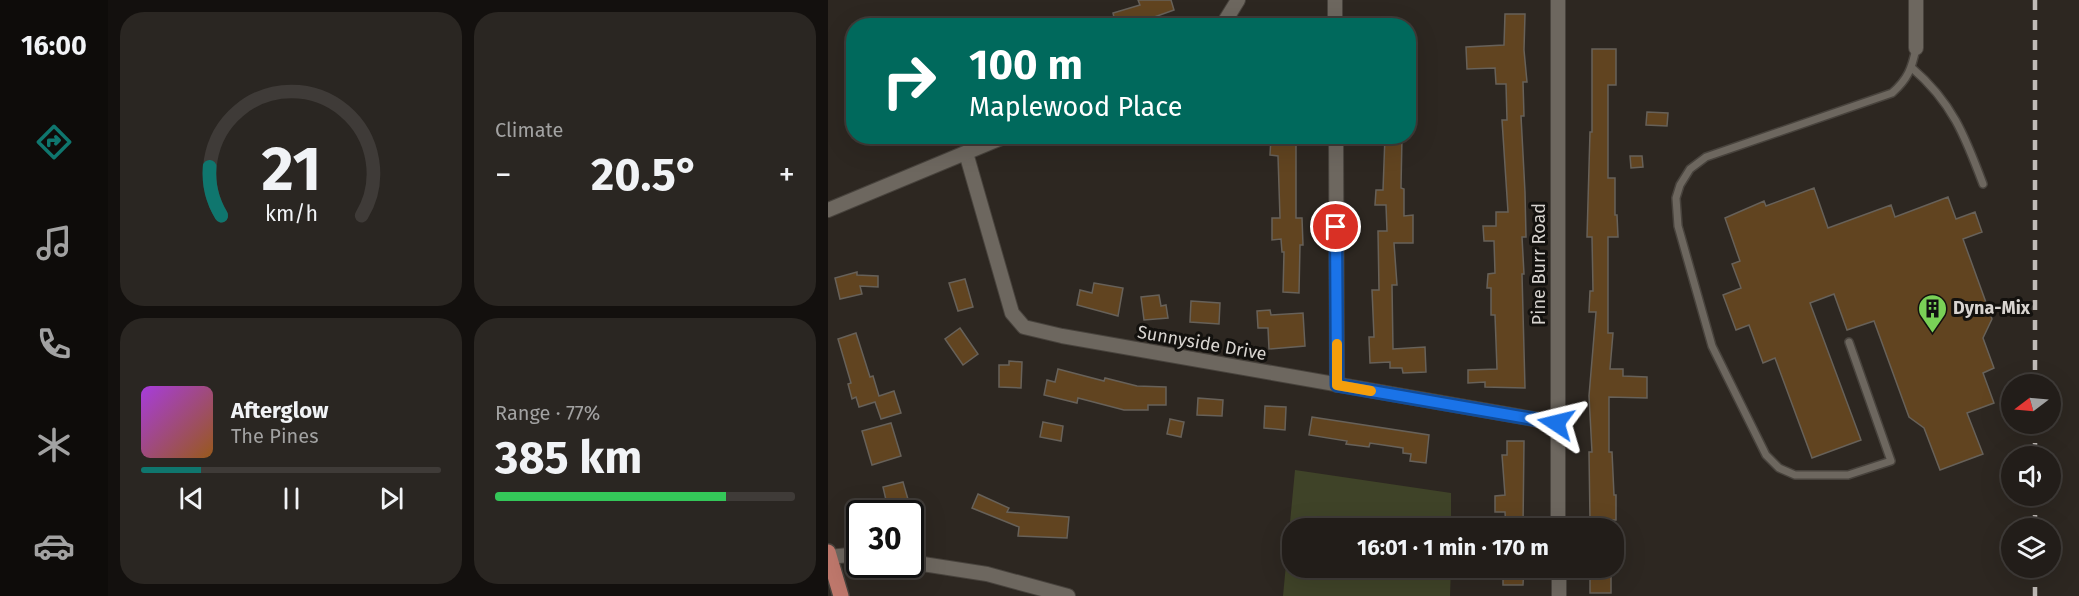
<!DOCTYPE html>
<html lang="en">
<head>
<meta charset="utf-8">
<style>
  :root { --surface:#221d19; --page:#2a2622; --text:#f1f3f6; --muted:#a2a2a2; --line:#3f3b38; --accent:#0f766e }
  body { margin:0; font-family:"Fira Sans",sans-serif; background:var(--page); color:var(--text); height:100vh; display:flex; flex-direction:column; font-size:22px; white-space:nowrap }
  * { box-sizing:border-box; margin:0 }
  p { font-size:20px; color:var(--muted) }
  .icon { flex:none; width:33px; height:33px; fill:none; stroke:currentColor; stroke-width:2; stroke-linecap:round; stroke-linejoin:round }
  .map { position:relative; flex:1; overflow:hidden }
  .panel { display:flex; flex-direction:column; gap:12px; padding:12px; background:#13100e; width:720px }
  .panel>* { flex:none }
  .guide { position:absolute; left:18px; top:18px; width:570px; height:126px; border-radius:24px; box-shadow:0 6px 24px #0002,0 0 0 2px var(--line); background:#00695c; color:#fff; overflow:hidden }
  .needle { width:39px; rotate:254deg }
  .tools { position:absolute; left:1173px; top:374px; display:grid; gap:12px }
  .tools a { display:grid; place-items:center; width:60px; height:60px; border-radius:50%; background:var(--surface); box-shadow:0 6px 24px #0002,0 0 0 2px var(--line); font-size:30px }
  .speed { position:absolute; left:18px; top:500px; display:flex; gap:12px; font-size:30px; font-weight:700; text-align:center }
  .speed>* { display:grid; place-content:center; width:78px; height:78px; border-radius:50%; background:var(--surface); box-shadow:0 6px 24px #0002,0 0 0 2px var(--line); line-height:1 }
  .speed .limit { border:3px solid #111; border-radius:9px; background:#fff; color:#111 }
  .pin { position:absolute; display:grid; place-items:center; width:51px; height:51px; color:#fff; margin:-26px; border:3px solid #fff; border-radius:50%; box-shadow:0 2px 6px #0007 }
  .me { position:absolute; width:66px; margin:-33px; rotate:280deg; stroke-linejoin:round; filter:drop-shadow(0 0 4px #0008) }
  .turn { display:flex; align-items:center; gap:21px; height:126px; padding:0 24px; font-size:27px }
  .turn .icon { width:78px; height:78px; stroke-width:2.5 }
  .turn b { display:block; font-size:42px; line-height:51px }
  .big { font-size:45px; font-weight:700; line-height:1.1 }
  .panel .tile { flex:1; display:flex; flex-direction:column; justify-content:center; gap:9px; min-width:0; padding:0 21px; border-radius:24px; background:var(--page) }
  .panel .dial { align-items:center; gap:0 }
  .dial svg { height:156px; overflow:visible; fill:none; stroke:var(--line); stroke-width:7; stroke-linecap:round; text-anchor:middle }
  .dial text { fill:var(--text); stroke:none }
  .song { display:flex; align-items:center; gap:18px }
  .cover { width:72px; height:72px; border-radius:9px; background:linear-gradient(135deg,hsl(280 70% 55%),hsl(30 70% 35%)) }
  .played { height:6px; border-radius:3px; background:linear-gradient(90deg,var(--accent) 20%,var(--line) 20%) }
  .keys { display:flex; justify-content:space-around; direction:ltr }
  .heat { display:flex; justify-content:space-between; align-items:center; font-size:33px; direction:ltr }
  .charge { height:9px; border-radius:4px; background:linear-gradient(90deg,#34c759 77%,var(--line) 0) }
  .panel .tiles { flex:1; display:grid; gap:12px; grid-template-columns:repeat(2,1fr) }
  .trip { position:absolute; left:454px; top:518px; width:342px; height:60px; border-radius:24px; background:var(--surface); box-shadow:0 6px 24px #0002,0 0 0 2px var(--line); font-weight:700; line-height:60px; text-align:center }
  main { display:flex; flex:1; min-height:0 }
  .tab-bar { display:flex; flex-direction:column; width:108px; justify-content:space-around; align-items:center; background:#0e0c0a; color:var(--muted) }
  .tab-bar .icon { width:42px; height:42px }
  .tab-bar .on { color:var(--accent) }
  .tab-bar b { font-size:27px; color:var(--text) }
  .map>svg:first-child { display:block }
</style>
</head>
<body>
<main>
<nav class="tab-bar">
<b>16:00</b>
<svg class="icon on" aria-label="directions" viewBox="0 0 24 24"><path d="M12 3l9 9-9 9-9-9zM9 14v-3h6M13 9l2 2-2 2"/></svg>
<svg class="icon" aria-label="music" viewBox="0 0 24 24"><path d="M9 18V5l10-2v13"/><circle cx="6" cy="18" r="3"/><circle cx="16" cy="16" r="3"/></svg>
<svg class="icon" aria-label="phone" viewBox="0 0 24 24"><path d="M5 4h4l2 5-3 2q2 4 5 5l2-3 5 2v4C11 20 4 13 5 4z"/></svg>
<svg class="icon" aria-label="climate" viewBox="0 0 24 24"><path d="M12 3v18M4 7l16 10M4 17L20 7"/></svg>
<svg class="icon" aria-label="car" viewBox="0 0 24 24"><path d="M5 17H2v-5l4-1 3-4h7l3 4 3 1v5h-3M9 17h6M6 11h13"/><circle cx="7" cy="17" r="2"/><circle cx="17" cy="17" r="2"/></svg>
</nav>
<section class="panel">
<div class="tiles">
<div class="tile dial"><svg viewBox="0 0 100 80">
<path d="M14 69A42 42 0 1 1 86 69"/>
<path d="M14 69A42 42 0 0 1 8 44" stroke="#0f766e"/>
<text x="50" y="56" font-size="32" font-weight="700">21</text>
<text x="50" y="72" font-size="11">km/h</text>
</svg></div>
<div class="tile"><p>Climate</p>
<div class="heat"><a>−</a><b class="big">20.5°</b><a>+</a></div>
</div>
<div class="tile">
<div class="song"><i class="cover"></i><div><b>Afterglow</b><p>The Pines</p></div></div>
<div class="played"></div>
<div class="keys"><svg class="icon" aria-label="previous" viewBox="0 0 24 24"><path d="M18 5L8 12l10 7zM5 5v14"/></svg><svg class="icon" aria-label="pause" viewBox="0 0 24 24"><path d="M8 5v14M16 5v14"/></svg><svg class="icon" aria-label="next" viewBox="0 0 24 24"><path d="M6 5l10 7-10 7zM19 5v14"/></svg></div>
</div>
<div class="tile"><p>Range · 77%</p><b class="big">385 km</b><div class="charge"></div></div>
</div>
</section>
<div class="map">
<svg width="1251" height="596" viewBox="0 0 1251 596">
  <rect width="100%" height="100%" fill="#2d2721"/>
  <polygon fill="#3f4328" points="467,470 623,493 623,528 465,528 465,567 623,567 622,596 455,596"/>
  <g fill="#614420" stroke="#676159" stroke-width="1.5">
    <polygon points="310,0 343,0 346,10 301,26 288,26 285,13 312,5"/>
    <polygon points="677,14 697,14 696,50 699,82 695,82 696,116 693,116 697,192 698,237 694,237 696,274 694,274 697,388 657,387 657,382 640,383 640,370 669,369 667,315 663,315 663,288 659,288 660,274 667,273 666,241 656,241 655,226 668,226 668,212 680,212 674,120 679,120 678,84 668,84 667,68 639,69 638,47 676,45"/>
    <polygon points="764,49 788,49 788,85 780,85 780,178 787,178 787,215 789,215 790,237 780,237 780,333 785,333 782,369 795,369 795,376 819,377 819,398 781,397 781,452 784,452 786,495 788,495 788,520 762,520 761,452 764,452 761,396 768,312 761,312 762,291 765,291 764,237 759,237 762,132 764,132"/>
    <polygon points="819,112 840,113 839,126 818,125"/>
    <polygon points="468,136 468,218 474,218 475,245 472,245 471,293 455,292 456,252 454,252 453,239 444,240 444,218 452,218 450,156 442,155 443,137"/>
    <polygon points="557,136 574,136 573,188 576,189 576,216 585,215 585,243 566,243 569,285 564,285 565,349 597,347 598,372 575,373 574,368 562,368 562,362 542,363 541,337 546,337 544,290 551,290 550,231 559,231 558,205 547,205 548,190 555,190"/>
    <polygon points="802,156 814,156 815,167 803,168"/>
    <polygon points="986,188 1000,228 1063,205 1067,217 1120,197 1128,219 1147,212 1154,232 1135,239 1164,319 1155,338 1166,368 1155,373 1166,403 1139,413 1155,454 1112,470 1096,428 1081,417 1046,321 1019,330 1006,294 982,303 1033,440 984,458 947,358 935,363 921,325 908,330 895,295 913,288 904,264 912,261 897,218 936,201 938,206"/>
    <polygon points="29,272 29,275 50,276 50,287 32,286 34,294 12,299 7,278"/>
    <polygon points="137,279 145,307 130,311 121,283"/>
    <polygon points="266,283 295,288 290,316 249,305 252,290 264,293"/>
    <polygon points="331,295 333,306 338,305 340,318 316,320 313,297"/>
    <polygon points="363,301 392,303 391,324 362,322"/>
    <polygon points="442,310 443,315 475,313 477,346 441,349 440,328 430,328 429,311"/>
    <polygon points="132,328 150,354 135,365 117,339"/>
    <polygon points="28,333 42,377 45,376 51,396 66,391 73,413 53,419 47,402 31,407 28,397 24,399 20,384 23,383 10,339"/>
    <polygon points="181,361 194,362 193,388 171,387 171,365 181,365"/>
    <polygon points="230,369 276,381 277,378 309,386 338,387 338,405 320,405 320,410 296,410 250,398 249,403 216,395 219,380 227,382"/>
    <polygon points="370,398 395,400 394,416 369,415"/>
    <polygon points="437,406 458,407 457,430 436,428"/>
    <polygon points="484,417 601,435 598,463 582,461 583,454 575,453 575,448 542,443 541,447 518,444 519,441 481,435"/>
    <polygon points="342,419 356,422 353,437 339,434"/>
    <polygon points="215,422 235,426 233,441 212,437"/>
    <polygon points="63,423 73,456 44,465 34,431"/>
    <polygon points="679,441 696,441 695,528 678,528 677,512 667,512 667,496 677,495 674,455 679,455"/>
    <polygon points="75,482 84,513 61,513 55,487"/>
    <polygon points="150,494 181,508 179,512 241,517 239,538 190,536 191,527 144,508"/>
    <polygon points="675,567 696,567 695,585 675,585"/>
    <rect x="762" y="574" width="21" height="19"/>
  </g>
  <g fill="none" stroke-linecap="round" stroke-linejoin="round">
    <defs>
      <g id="lane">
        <path d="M1084,68C1124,102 1137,136 1155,184"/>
        <path d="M1021,342L1063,461L1020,475H967L951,468L938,455L884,346L850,226L848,198L852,185L862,169L878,157L1064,93C1080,79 1084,68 1088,48"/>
      </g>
      <g id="street">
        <polyline points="507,0 507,26"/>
        <polyline points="730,0 730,528"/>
        <polyline points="394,26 410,0"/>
        <polyline points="1088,48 1088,0"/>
        <polyline points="508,136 509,385"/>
        <polyline points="138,153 184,313 196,327 234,336 728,423"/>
        <polyline points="0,210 178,136"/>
        <polyline points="0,557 32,554"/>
        <polyline points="82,562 159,574 240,596"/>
        <polyline points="731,567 731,596"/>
      </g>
      <polyline id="primary" points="0,552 13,596"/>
    </defs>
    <use href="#lane" stroke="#48433d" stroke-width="10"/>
    <use href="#street" stroke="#48433d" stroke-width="16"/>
    <use href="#primary" stroke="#48433d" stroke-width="18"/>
    <use href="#lane" stroke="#6d675f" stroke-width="7"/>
    <use href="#street" stroke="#6d675f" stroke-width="14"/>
    <use href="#primary" stroke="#bf786c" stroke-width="15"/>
    <g stroke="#c0bbb7" stroke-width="4.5" stroke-dasharray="10 10" stroke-linecap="butt">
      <polyline points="1207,0 1207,384"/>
      <polyline points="1207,423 1207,456"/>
      <polyline points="1207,495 1207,528"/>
      <polyline points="1207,567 1207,596"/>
    </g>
  </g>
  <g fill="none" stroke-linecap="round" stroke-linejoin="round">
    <defs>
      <polyline id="route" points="508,227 509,385 728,423"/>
    </defs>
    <use href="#route" stroke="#114b97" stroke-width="15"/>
    <use href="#route" stroke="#1a73e8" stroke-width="10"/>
    <polyline stroke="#f59e0b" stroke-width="10" points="509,344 509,385 543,391"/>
  </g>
  <defs>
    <symbol id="building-pin" viewBox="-11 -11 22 30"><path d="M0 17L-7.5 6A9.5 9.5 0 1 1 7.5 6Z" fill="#79d157" stroke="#13110e"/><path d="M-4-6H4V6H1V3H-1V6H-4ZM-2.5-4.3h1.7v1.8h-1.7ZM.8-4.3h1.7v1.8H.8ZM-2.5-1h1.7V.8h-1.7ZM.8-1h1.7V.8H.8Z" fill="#111"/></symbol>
  </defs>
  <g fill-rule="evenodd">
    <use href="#building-pin" x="1088" y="292" width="33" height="45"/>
  </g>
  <g text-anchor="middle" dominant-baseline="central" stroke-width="6" stroke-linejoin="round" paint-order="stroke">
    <g font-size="18" fill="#d8d4d0" stroke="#13110e">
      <text transform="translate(711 264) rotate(-90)">Pine Burr Road</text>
      <text transform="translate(374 343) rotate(10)">Sunnyside Drive</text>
    </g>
    <g font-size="18" font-weight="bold" fill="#d8d4d0" stroke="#13110e" text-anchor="start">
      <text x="1125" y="308">Dyna-Mix</text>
    </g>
  </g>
</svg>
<div class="tools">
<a><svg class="needle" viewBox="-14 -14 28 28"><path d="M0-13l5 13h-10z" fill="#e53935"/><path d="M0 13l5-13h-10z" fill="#a2a2a2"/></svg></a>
<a><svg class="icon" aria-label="sound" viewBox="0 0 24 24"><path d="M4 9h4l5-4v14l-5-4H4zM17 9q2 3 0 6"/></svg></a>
<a><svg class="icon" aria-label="layers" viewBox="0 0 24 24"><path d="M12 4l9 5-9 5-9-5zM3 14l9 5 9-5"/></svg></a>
</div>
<div class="speed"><div class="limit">30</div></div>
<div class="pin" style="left:508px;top:227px;background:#d93025"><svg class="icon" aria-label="arrive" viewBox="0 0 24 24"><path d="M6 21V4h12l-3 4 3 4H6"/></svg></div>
<svg class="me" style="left:728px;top:423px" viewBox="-20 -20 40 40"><path d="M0-17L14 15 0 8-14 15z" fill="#1a73e8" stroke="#fff" stroke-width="4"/></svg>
<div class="trip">16:01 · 1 min · 170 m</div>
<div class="guide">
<div class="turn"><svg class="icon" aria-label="right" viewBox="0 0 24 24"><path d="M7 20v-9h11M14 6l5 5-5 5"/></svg><div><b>100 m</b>Maplewood Place</div></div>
</div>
</div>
</main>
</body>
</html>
